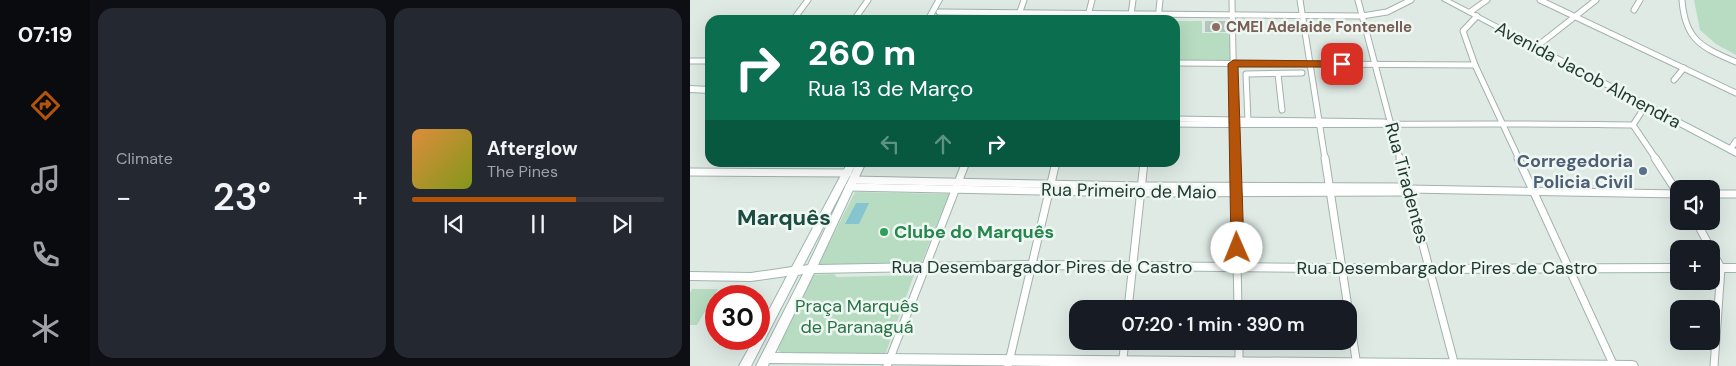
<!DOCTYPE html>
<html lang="en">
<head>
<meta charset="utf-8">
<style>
  :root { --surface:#171b24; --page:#242831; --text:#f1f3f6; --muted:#9ea1a6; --line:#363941; --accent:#b45309 }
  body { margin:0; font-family:"DM Sans",sans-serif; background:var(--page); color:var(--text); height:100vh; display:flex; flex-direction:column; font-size:19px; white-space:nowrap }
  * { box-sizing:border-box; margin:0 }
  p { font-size:16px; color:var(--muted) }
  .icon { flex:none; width:28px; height:28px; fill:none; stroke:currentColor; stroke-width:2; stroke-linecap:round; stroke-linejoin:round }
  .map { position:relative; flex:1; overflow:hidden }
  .side { display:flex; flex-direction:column; gap:8px; padding:8px; background:#0d0f14; width:600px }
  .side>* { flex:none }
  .top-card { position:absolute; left:15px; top:15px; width:475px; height:152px; border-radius:15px; box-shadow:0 5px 20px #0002; background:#0b6e4f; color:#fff; overflow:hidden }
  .fabs { position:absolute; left:980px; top:180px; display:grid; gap:10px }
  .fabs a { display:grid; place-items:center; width:50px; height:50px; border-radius:10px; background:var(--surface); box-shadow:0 5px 20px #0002; font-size:25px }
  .speed { position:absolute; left:15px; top:285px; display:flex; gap:10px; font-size:25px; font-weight:700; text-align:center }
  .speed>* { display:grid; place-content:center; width:65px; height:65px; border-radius:50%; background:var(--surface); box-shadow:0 5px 20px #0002; line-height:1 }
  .speed .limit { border:8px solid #d22; background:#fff; color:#111 }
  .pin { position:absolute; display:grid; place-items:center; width:42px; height:42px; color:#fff; margin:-21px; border-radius:10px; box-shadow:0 2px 8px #0006 }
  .me { position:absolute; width:55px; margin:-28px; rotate:359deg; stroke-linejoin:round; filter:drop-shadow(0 0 4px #0008) }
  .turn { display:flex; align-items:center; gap:18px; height:105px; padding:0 20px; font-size:22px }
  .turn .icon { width:65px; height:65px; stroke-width:2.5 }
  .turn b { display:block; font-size:35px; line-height:42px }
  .lanes { display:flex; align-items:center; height:48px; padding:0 20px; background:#0003; justify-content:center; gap:25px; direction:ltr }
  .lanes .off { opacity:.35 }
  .big { font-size:38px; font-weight:600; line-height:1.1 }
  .side .tile { flex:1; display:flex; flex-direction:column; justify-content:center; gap:8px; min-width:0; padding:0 18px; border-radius:15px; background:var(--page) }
  .song { display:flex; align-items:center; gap:15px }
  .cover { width:60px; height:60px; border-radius:8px; background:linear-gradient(135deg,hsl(30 70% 55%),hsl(70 70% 35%)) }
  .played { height:5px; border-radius:2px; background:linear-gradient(90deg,var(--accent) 65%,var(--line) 65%) }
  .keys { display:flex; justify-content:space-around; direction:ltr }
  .heat { display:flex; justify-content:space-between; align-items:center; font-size:28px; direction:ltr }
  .side .tiles { flex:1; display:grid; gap:8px; grid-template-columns:repeat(2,1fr) }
  .trip { position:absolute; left:379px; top:300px; width:288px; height:50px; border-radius:15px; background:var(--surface); box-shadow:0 5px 20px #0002; font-weight:600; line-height:50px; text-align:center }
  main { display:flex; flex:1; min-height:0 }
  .tab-bar { display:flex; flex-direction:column; width:90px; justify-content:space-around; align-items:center; background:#090b0e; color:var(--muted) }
  .tab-bar .icon { width:35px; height:35px }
  .tab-bar .selected { color:var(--accent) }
  .tab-bar b { font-size:22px; color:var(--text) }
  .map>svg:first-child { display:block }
</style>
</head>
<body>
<main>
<nav class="tab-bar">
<b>07:19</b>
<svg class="icon selected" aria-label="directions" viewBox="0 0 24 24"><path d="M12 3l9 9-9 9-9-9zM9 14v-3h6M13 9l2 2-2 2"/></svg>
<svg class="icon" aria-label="music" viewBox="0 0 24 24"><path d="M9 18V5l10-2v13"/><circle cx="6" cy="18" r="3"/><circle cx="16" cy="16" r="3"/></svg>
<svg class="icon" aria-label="phone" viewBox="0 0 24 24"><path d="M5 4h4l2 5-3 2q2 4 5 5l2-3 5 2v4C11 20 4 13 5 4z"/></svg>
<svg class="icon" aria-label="climate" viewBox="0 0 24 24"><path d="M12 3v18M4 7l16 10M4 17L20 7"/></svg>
</nav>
<section class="side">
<div class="tiles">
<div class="tile"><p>Climate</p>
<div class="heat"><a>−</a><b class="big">23°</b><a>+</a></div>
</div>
<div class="tile">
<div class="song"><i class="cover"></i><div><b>Afterglow</b><p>The Pines</p></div></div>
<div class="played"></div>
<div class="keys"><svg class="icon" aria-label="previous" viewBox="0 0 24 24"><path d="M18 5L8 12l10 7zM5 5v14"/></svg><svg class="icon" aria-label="pause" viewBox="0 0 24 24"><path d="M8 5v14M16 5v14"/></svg><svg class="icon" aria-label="next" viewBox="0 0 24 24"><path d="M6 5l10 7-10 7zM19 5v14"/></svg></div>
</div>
</div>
</section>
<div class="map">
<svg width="1046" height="366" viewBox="0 0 1046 366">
  <rect width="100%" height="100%" fill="#dfeae5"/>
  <g fill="#b7dcc1">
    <polygon points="1004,0 1046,0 1046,55 1026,44 1010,30"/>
    <polygon points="485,21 512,21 512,33 540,33 540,61 485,61"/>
    <polygon points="165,192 259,194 231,264 128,265"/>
    <polygon points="144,274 147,277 224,275 195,355 91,353 88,350 119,275"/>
    <polygon points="2,289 28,289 7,325 0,325 0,293"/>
  </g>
  <polygon fill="#86c4d0" points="166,203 179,203 169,224 155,224"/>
  <rect fill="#b4c5be" x="515" y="21" width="23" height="11"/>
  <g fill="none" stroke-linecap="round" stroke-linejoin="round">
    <defs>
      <g id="street-far1">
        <polyline points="542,0 545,159"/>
        <polyline points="610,0 635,159"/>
        <polyline points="668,0 710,159"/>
        <polyline points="850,0 1046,93"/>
        <path d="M992,0C995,40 1011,47 1046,62"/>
        <polyline points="944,10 950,0"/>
        <polyline points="249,12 672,16 697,12 721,0"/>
        <polyline points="780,12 797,0"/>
        <polyline points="441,15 443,0"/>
        <polyline points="787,16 773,31 785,65 829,159"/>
        <polyline points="103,20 118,0"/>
        <polyline points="164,20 178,0"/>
        <polyline points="327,20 334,0"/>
        <polyline points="397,20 402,0"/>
        <polyline points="468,20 470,0"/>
        <polyline points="846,47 906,0"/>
        <polyline points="0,61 20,61"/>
        <polyline points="485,63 785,65"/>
        <polyline points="588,74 592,110"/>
        <polyline points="984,80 994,68"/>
        <polyline points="485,119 695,122"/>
        <polyline points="558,121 556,74 612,73"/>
        <path d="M485,124C638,126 790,122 943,125L956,105"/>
        <polyline points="943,125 966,159"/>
        <polyline points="1040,150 1046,141"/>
      </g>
      <g id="street">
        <polyline points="545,158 548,309"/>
        <polyline points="635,158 667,366"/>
        <polyline points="710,158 765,366"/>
        <polyline points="828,158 924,366"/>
        <polyline points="965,158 989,195"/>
        <polyline points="0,172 158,173"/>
        <polyline points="163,180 451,186 709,187 717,189"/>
        <polyline points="159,187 451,193 711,192 719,189 989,194"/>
        <polyline points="1021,194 1046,194"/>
        <polyline points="1006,221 1031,268 1024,366"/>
        <polyline points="438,309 454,162"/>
        <polyline points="549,341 549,366"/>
        <polyline points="197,366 276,162"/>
        <polyline points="318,366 366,162"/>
        <polyline points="432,366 435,341"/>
      </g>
      <g id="secondary">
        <polygon points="246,0 252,0 241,20 235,20"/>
        <polygon points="752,0 760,0 1046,149 1046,156"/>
        <polygon points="0,86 20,87 20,93 0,92"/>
        <polygon points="158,162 167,162 113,266 118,265 167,162 176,162 128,265 342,261 740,265 989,264 989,272 740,273 342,269 124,273 85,353 942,361 946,362 948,366 365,366 79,363 78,366 66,366 113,274 108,275 61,366 49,366 64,339 69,339 69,329 97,276 61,281 0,280 0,272 61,273 102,267"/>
        <rect x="1021" y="264" width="25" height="8"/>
      </g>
    </defs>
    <use href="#street-far1" stroke="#a2b2ac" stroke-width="7"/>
    <use href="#street" stroke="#a2b2ac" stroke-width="9"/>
    <use href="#secondary" stroke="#9eb6ad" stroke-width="2"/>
    <use href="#street-far1" stroke="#fff" stroke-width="5"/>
    <use href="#street" stroke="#fff" stroke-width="7"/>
    <use href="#secondary" fill="#fff" fill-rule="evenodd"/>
  </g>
  <polygon fill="#b45309" stroke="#753606" points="543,60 652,61 656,64 652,67 548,67 554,248 547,254 541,248 538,64"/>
  <circle fill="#8d6e63" stroke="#eff7f3" stroke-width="2" cx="526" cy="27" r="5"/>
  <circle fill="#5c6f8a" stroke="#eff7f3" stroke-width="2" cx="953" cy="171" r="5"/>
  <circle fill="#2e9e5b" stroke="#eff7f3" stroke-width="2" cx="194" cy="232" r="5"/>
  <g text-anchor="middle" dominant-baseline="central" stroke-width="5" stroke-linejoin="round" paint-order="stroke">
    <g font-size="15" font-weight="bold" fill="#785e54" stroke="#eff7f3" text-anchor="start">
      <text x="536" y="27">CMEI Adelaide Fontenelle</text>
    </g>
    <g font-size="18" fill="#203a33" stroke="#eff7f3">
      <text transform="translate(898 75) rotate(28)">Avenida Jacob Almendra</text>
      <text transform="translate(717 183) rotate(75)">Rua Tiradentes</text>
      <text transform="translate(439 191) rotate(1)">Rua Primeiro de Maio</text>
      <text x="352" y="267">Rua Desembargador Pires de Castro</text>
      <text x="757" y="268">Rua Desembargador Pires de Castro</text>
    </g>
    <g font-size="18" font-weight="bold" fill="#4e5e75" stroke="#eff7f3" text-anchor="end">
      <text x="943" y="161">Corregedoria<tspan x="943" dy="21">Policia Civil</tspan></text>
    </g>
    <g font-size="18" font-weight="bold" fill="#27864d" stroke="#eff7f3" text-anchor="start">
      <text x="204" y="232">Clube do Marquês</text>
    </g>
    <g font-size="18" fill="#2a7146" stroke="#eff7f3">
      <text x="167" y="306">Praça Marquês<tspan x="167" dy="21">de Paranaguá</tspan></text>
    </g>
    <g font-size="22" font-weight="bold" fill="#1c4c40" stroke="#eff7f3">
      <text x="94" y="217">Marquês</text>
    </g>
  </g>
</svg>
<div class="fabs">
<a><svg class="icon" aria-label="sound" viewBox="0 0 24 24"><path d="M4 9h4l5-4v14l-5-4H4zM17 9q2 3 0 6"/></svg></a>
<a>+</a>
<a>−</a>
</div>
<div class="speed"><div class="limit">30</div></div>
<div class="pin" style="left:652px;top:64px;background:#d93025"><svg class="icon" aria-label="arrive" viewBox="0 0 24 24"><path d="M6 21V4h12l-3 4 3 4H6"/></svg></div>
<svg class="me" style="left:547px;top:248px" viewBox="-20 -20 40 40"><circle r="19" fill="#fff"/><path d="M0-13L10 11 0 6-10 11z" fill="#b45309"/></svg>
<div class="trip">07:20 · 1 min · 390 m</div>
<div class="top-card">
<div class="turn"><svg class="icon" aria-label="right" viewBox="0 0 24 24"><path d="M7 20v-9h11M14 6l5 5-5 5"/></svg><div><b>260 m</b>Rua 13 de Março</div></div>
<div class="lanes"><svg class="icon off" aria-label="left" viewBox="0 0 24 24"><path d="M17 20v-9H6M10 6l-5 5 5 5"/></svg><svg class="icon off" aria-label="ahead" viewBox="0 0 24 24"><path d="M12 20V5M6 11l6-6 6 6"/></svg><svg class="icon" aria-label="right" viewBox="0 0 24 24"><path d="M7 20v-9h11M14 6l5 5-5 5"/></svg></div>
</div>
</div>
</main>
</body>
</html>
